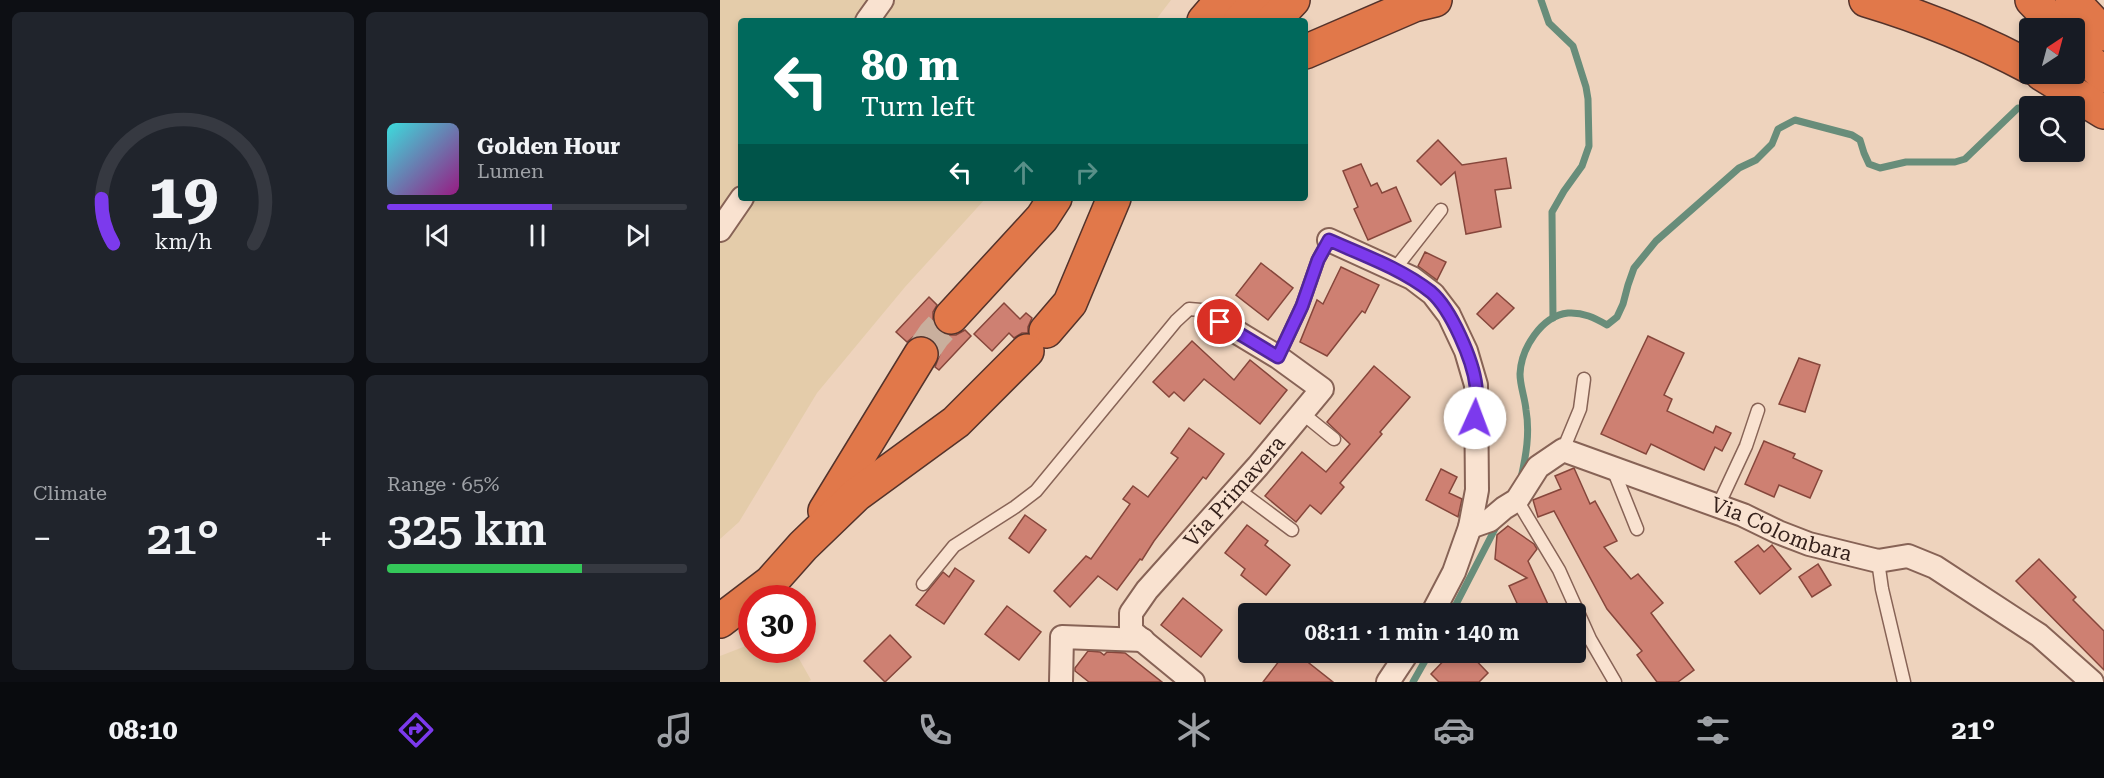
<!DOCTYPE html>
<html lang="en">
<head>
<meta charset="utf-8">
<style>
  :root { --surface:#171b24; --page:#20242c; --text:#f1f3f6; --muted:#9ea1a6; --line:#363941; --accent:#7c3aed }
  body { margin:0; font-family:"Roboto Serif",serif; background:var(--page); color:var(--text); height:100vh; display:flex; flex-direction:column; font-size:22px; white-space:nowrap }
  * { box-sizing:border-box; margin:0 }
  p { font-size:20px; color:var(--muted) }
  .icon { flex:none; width:33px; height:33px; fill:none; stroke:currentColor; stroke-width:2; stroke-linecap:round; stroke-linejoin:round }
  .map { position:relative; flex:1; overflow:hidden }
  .drawer { display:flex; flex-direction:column; gap:12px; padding:12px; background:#0d0f14; width:720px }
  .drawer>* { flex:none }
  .guide { position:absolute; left:18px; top:18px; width:570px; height:183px; border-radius:6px; box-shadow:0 3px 9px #0003; background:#00695c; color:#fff; overflow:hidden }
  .needle { width:39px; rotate:36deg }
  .fabs { position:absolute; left:1299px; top:18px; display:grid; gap:12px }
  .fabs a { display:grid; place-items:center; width:66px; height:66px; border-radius:6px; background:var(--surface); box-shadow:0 3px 9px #0003; font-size:30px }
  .speed { position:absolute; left:18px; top:585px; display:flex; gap:12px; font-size:30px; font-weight:700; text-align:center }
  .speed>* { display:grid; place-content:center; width:78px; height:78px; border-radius:50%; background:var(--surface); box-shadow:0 3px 9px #0003; line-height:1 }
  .speed .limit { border:9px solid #d22; background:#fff; color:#111 }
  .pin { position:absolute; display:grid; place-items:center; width:51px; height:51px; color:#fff; margin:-26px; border:3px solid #fff; border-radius:50%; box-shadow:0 2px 6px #0007 }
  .me { position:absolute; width:66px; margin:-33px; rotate:2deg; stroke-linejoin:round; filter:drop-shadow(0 0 4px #0008) }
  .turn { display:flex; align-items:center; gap:21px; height:126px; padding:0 24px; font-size:27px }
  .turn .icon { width:78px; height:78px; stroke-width:2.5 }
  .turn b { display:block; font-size:42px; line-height:51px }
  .lanes { display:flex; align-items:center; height:57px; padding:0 24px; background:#0003; justify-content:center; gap:30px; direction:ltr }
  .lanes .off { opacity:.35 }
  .big { font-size:45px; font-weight:600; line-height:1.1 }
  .drawer .card { flex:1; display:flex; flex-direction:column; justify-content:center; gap:9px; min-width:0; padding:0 21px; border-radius:9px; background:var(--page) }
  .drawer .dial { align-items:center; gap:0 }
  .dial svg { height:156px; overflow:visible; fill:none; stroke:var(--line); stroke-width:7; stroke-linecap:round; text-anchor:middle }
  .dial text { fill:var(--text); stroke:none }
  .song { display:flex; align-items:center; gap:18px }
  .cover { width:72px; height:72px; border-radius:9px; background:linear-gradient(135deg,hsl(180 70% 55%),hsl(310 70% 35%)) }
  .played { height:6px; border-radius:3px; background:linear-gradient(90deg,var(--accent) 55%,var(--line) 55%) }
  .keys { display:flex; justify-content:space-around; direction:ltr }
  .heat { display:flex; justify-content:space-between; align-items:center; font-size:33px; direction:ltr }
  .charge { height:9px; border-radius:4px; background:linear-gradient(90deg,#34c759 65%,var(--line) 0) }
  .drawer .tiles { flex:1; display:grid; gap:12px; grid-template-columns:repeat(2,1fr) }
  .trip { position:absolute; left:518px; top:603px; width:348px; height:60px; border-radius:6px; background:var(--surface); box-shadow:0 3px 9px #0003; font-weight:600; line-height:60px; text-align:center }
  .tabs { display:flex; height:96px; justify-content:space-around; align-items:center; background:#090b0e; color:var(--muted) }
  .tabs .icon { width:42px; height:42px }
  .tabs .active { color:var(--accent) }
  .tabs b { font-size:27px; color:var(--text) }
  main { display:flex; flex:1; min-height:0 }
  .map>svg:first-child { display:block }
</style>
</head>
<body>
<main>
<section class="drawer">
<div class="tiles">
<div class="card dial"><svg viewBox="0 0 100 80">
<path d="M14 69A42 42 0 1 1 86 69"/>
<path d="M14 69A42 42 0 0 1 8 46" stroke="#7c3aed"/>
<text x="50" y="56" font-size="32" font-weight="700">19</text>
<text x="50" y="72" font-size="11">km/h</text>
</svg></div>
<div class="card">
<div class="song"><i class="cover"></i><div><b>Golden Hour</b><p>Lumen</p></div></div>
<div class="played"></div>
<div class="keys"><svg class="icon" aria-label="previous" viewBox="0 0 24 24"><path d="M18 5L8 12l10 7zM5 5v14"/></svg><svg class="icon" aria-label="pause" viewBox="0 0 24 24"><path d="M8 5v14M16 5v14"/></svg><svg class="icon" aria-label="next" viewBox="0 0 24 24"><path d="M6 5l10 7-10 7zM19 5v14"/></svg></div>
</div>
<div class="card"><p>Climate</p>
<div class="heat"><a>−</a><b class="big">21°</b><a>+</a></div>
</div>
<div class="card"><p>Range · 65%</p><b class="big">325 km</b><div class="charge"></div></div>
</div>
</section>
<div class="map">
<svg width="1384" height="682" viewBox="0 0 1384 682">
  <rect width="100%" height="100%" fill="#eed3bd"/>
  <g fill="#e4ccaa">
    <polygon points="0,0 451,0 435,21 21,21 21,198 266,198 185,287 97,393 19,522 0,539"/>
    <polygon points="31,644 32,650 74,650 91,680 88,682 0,682 0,656"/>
  </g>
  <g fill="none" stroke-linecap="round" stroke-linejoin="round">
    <g stroke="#688d7a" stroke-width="7">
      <polyline points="821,0 829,23 853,46 866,87 868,99 869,146 862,166 844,191 832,212 833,318"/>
      <path d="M801,478C806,456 810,433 806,410C805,398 800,386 800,374C801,349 821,316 848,313C863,312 875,318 887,325L897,317L903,304L908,285L914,268L936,241L1019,168L1036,160L1052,144L1058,129L1075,120L1132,135L1140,140L1144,153L1149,164L1160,168L1186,162H1235L1245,159L1298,108L1310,110"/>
      <polyline points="731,614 777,525"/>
      <polyline points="693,682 710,652"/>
    </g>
  </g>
  <g fill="#ce8072" stroke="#86463b" stroke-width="1.5">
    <polygon points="718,140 742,165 786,158 791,188 775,190 781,227 746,234 735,172 721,185 697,161"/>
    <polygon points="641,164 651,186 657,183 662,193 676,187 691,221 648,240 634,209 638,207 623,171"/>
    <polygon points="705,252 726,262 717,280 698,266"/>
    <polygon points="541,263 573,288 548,320 516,295"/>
    <polygon points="621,267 659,285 645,313 642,311 607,356 580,342 597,300 603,304"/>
    <polygon points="777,293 794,308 773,329 757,314"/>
    <polygon points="209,297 217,305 213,312 213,322 219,331 228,335 236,335 245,330 251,336 219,370 215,367 220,354 218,346 211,338 201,335 193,337 187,342 176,332"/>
    <polygon points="284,303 300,319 306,313 312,318 308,327 308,333 302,333 294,338 289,333 272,351 254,334"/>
    <polygon points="928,336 964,353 944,395 952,399 947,411 993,433 996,426 1011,433 1002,451 995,447 984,470 931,444 926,454 881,434"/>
    <polygon points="472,341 514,380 530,360 567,390 540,424 484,379 464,401 454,392 449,397 433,382"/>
    <polygon points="1079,358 1100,365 1085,412 1059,404"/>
    <polygon points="654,366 690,397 660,432 662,434 620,483 624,487 601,514 590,505 576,522 545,496 582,452 606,472 630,444 607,422"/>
    <polygon points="469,428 504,454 486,479 483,477 434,541 422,560 420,559 397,590 378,576 350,607 334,591 366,556 371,559 410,504 403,499 413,486 428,497 458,458 451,453"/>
    <polygon points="1044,441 1075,454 1073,458 1102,471 1090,498 1059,485 1054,497 1025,484"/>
    <polygon points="854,468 870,504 875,501 897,541 884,547 911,579 918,574 943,603 931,613 974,670 958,682 937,682 917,655 922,651 887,609 834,511 818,517 813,500 841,489 835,476"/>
    <polygon points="721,469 737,477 729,493 742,499 738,517 706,500"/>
    <polygon points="305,515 326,530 309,553 289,538"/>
    <polygon points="527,525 548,541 545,545 570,565 546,595 521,575 525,569 505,553"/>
    <polygon points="788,526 814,544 817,549 808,561 830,609 820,614 802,614 789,586 807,578 775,559 777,535"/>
    <polygon points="1038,545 1044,552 1052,545 1071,569 1040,594 1015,562"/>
    <polygon points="1319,559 1356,597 1353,600 1384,631 1384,670 1296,581"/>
    <polygon points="1098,564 1111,585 1092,597 1079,577"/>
    <polygon points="235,568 254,581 224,624 196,605 223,572 229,577"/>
    <polygon points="463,598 502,630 481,657 441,625"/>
    <polygon points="287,606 321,632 299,660 265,634"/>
    <polygon points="170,635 191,657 165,682 144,661"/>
    <polygon points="368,651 380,652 384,655 387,652 405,653 442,682 369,682 355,671 355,668"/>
    <polygon points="566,652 575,652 613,682 543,682"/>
    <polygon points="732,652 748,652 768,673 759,682 719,682 711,674"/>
  </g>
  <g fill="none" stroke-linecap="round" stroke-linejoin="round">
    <polyline stroke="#c9af9d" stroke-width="33" stroke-dasharray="33 16" stroke-linecap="butt" points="201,354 214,335 231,317"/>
    <defs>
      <g id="service">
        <polyline points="674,270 721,210"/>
        <polyline points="558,357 582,306 598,260 609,240"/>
        <polyline points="582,413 614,439"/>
        <polyline points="843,450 860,409 864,379"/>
        <polyline points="893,469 917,529"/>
        <polyline points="517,489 572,530"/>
        <polyline points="797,500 839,570 870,639 895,682"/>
        <polyline points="998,506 1026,446 1038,410"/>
        <polyline points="1158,561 1162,589 1184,682"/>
        <polyline points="203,584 234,546 295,507 316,491 456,321 469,309 481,310 500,322"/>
      </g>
      <g id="minor">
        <polyline points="147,21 162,0"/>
        <polyline points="0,230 22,198"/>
        <polyline points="609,240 692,278 713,294 729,315 746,351 756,385 757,490 750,527 734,572 712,614"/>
        <path id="s1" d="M750,527L770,520L784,508L797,500L818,467L843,450L1023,515L1058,532L1089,544L1158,561L1188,556L1215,567L1319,635L1372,682"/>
        <polyline points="341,682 342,637 423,640"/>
        <path id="s2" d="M473,682L411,631V613L427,590L538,466L602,389L558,357L500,322"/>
        <polyline points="668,682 688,652"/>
      </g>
      <g id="motorway">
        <path d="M1146,0C1203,17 1257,39 1310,67"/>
        <polyline points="1312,0 1339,28"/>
        <polyline points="1352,0 1384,34"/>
        <polyline points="484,21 502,0"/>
        <polyline points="520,21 539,0"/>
        <polyline points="553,21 573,0"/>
        <polyline points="1354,45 1384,76"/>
        <polyline points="585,52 694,5 715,0"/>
        <polyline points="1322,74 1384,112"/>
        <polyline points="231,317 322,218 335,198"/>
        <polyline points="326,331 350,303 394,198"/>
        <polyline points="105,511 201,354"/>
        <polyline points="0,621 51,582 83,546 136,495 236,422 307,351"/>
      </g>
    </defs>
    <use href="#service" stroke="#876356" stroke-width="15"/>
    <use href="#minor" stroke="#876356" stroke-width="26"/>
    <use href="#motorway" stroke="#54332b" stroke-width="36"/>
    <use href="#service" stroke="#f9e2d0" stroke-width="12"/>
    <use href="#minor" stroke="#f9e2d0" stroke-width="22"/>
    <use href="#motorway" stroke="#e1784a" stroke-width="33"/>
  </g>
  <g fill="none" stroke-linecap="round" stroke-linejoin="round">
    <defs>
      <path id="route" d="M500,322L558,357L582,306L598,260L609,240C643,255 682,269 711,292C731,309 753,360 756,386C757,397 755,408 755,418"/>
    </defs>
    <use href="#route" stroke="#51269a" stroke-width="15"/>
    <use href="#route" stroke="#7c3aed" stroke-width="10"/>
  </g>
  <g text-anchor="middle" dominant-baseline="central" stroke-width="6" stroke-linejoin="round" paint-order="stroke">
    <g font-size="21" fill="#35211b" stroke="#f6dfcd">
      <text stroke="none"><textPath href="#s2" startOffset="258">Via Primavera</textPath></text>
      <text stroke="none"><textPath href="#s1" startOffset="357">Via Colombara</textPath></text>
    </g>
  </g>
</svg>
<div class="fabs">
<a><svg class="needle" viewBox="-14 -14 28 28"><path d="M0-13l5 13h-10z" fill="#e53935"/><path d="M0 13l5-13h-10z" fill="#9ea1a6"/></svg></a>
<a><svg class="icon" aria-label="search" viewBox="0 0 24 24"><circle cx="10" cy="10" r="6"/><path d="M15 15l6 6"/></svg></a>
</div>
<div class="speed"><div class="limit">30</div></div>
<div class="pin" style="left:500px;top:322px;background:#d93025"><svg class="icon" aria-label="arrive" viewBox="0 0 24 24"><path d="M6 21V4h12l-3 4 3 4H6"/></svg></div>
<svg class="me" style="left:755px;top:418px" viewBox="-20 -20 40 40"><circle r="19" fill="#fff"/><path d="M0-13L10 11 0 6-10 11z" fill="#7c3aed"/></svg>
<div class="trip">08:11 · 1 min · 140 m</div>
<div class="guide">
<div class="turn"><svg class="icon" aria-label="left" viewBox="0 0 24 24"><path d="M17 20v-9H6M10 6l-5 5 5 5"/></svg><div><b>80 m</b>Turn left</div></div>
<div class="lanes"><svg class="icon" aria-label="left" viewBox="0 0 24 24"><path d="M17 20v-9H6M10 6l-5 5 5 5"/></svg><svg class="icon off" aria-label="ahead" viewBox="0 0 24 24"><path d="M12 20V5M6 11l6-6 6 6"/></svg><svg class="icon off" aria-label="right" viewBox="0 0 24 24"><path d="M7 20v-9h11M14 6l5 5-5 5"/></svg></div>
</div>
</div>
</main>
<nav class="tabs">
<b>08:10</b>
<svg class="icon active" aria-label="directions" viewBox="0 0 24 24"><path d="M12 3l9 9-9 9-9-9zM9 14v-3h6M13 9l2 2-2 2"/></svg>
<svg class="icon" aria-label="music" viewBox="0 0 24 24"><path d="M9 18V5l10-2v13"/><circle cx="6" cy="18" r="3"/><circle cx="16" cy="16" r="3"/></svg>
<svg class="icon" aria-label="phone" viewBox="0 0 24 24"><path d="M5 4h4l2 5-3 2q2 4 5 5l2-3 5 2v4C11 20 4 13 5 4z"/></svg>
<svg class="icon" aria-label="climate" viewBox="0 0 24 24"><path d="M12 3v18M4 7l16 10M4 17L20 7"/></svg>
<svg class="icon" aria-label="car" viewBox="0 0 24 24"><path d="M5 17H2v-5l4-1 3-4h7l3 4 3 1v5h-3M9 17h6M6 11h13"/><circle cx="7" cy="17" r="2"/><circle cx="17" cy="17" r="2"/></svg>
<svg class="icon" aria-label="filters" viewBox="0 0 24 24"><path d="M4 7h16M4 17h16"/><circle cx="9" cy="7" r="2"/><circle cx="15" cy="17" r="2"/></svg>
<b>21°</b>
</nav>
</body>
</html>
